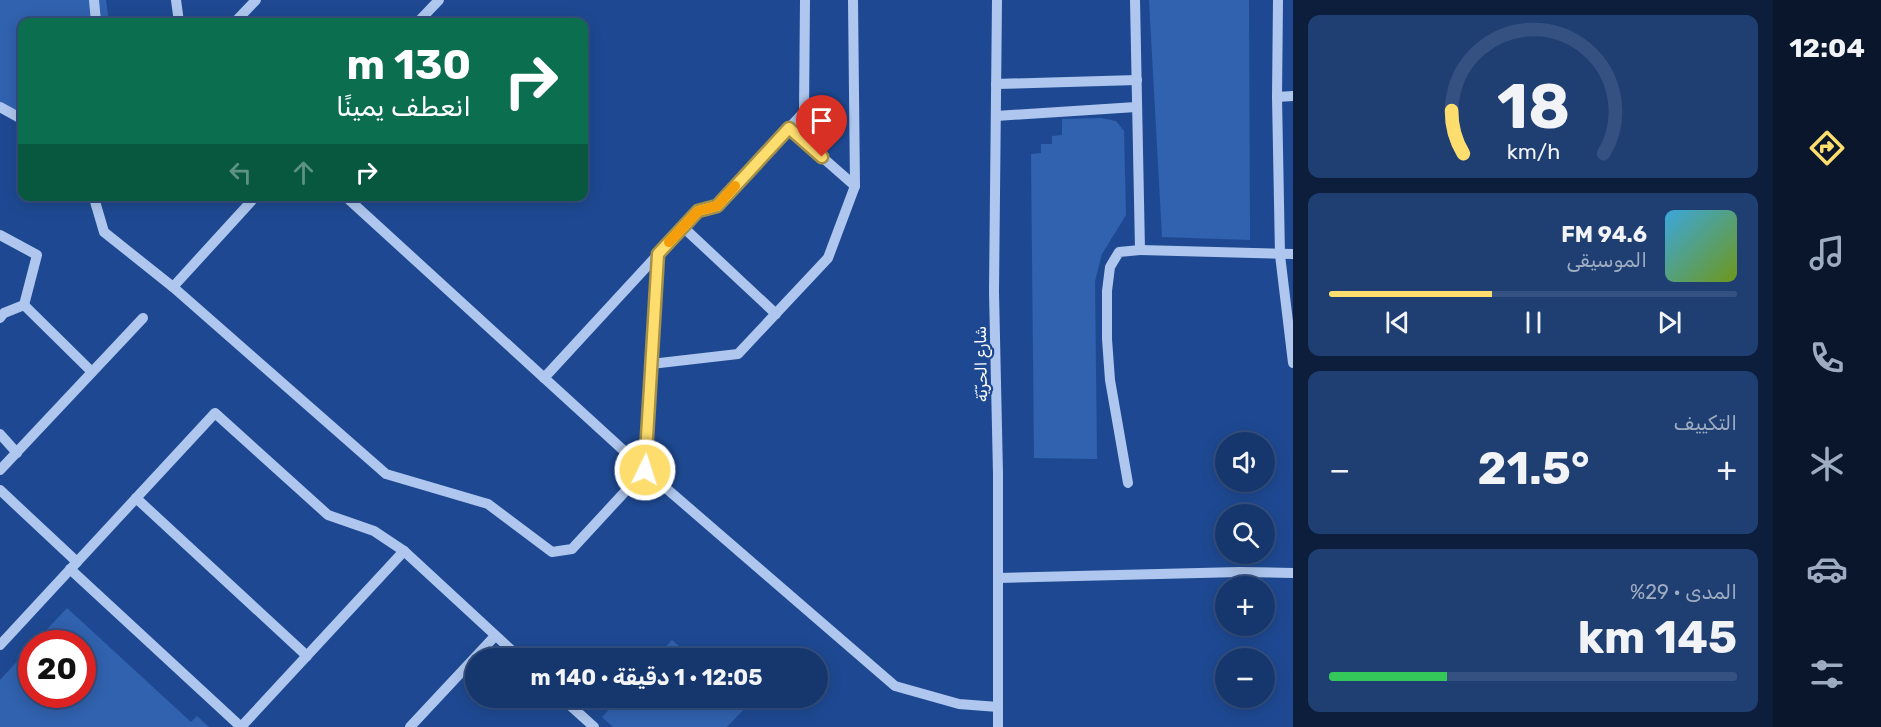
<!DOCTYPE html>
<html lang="ar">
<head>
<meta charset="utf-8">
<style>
  :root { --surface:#16376e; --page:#1f3f73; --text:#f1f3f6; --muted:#9eacc2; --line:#355181; --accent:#fddd6e }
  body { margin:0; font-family:Rubik,Cairo,sans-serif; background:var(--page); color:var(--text); direction:rtl; height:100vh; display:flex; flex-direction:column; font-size:22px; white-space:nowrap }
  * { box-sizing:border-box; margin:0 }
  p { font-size:20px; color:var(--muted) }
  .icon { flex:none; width:33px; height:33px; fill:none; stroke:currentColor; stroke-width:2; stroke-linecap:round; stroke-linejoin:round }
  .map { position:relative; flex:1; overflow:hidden; direction:ltr }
  .panel { display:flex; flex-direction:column; gap:15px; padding:15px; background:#0c1e3c; width:480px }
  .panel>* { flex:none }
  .guide { position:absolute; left:18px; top:18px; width:570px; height:183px; border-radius:12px; box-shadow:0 3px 15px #0003,0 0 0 2px var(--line); direction:rtl; background:#0b6e4f; color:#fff; overflow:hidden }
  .fabs { position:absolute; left:1215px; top:432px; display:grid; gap:12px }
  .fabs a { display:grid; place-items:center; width:60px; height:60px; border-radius:50%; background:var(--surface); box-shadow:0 3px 15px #0003,0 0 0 2px var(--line); font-size:30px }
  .speed { position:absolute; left:18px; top:630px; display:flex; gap:12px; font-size:30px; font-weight:700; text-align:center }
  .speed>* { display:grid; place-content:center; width:78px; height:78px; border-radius:50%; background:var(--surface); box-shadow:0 3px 15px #0003,0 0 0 2px var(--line); line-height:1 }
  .speed .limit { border:9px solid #d22; background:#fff; color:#111 }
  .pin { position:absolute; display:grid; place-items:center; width:51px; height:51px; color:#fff; margin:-62px -26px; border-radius:50% 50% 50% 0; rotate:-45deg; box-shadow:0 0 6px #0007 }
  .pin .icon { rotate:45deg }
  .me { position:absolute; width:66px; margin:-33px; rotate:4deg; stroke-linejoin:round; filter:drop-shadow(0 0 4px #0008) }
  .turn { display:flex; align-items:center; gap:21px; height:126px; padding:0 18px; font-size:27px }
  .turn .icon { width:78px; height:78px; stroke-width:2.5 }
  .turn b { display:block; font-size:42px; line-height:51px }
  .lanes { display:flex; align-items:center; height:57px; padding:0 18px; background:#0003; justify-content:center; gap:30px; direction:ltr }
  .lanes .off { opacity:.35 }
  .big { font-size:45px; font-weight:700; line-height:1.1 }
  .panel .widget { flex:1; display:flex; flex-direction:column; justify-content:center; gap:9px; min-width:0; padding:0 21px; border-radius:12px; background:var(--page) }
  .panel .dial { align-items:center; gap:0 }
  .dial svg { height:156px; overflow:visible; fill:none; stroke:var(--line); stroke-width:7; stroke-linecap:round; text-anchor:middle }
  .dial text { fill:var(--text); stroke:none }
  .song { display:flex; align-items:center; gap:18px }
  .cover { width:72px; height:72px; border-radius:9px; background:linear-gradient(135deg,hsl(200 70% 55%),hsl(80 70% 35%)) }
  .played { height:6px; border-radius:3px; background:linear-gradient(90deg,var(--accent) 40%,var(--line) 40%) }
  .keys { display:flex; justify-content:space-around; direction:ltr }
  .heat { display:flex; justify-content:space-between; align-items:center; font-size:33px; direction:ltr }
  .charge { height:9px; border-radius:4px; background:linear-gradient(90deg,#34c759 29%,var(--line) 0) }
  .trip { position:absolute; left:465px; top:648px; width:363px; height:60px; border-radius:30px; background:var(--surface); box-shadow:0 3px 15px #0003,0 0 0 2px var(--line); font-weight:700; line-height:60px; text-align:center; direction:rtl }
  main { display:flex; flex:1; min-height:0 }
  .tab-bar { display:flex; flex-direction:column; width:108px; justify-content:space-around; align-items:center; background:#09162c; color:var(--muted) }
  .tab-bar .icon { width:42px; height:42px }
  .tab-bar .active { color:var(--accent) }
  .tab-bar b { font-size:27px; color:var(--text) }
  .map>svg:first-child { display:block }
</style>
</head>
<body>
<main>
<nav class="tab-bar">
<b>12:04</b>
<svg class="icon active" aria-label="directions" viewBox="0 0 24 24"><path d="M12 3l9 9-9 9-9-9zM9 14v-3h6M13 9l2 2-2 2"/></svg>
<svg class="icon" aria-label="music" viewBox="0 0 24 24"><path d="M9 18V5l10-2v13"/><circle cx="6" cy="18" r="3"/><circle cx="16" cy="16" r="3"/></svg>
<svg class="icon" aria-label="phone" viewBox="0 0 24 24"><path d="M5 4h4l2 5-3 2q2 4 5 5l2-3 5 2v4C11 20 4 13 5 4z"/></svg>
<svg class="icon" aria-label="climate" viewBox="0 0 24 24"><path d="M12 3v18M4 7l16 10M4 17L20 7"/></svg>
<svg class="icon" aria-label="car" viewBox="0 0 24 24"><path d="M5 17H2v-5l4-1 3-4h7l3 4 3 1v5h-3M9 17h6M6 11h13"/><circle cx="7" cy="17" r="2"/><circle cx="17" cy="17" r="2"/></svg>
<svg class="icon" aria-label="filters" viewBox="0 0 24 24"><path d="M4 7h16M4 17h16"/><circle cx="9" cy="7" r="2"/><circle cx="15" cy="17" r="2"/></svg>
</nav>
<section class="panel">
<div class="widget dial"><svg viewBox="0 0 100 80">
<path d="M14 69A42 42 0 1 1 86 69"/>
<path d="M14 69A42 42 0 0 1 8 47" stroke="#fddd6e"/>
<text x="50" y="56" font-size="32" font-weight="700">18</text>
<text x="50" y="72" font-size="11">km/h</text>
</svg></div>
<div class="widget">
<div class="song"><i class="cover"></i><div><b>94.6 FM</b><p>الموسيقى</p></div></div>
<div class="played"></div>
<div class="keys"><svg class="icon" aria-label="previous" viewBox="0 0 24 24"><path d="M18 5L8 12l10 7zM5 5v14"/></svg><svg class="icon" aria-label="pause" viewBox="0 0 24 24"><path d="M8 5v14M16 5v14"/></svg><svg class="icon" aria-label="next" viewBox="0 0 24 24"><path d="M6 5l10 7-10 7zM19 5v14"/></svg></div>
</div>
<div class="widget"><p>التكييف</p>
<div class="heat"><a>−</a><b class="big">21.5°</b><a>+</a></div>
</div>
<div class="widget"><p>المدى · 29%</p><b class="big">145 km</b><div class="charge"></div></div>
</section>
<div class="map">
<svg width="1293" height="727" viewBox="0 0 1293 727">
  <rect width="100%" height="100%" fill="#1e4992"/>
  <g fill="#3162af">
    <polygon points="0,0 106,0 108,15 107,22 22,22 22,126 0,113"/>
    <polygon points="1149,0 1249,0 1250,240 1162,237"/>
    <polygon points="1101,118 1116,121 1124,131 1126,215 1102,254 1095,281 1097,459 1034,458 1031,154 1041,153 1041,144 1052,144 1052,136 1062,135 1062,119"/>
    <polygon points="67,608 191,722 197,716 209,727 0,727 0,680 31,646 32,694 82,694 82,644 34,643"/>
    <polygon points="672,640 693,658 655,658"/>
    <polygon points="620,698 735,698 746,707 727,727 613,727 602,717"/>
  </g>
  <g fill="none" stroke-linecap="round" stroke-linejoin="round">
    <g stroke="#afc7ee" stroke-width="10">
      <polyline points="94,0 96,22"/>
      <polyline points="176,0 179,22"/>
      <polyline points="997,0 994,292 998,474 998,727"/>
      <polyline points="1278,0 1277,97 1280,255 1293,363"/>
      <polyline points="235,22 256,0"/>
      <polyline points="418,22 439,0"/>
      <polyline points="996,84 1137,80"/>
      <polyline points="1277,97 1293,96"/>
      <polyline points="0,107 22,119"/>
      <polyline points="996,116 1136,107"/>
      <polyline points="789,128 855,186"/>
      <polyline points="96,196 94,198 104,232 173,287 386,474 488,504 552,552 572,549 645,470 658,254"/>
      <polyline points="345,196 645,470 895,686 959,704 998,707"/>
      <polyline points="683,227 776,314"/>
      <polyline points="0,235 37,255 24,305"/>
      <polyline points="1140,250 1293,254"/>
      <polyline points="173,287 256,196"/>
      <polyline points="0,318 4,313 24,305 92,372"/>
      <polyline points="651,364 738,354 828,258 855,186 853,0"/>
      <polyline points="544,378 698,211 717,206 804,112 805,0"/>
      <polyline points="0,434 17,453"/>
      <polyline points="0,470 143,318"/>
      <polyline points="1128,483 1110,380 1107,339 1107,291 1110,267 1119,252 1140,250 1135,0"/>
      <polyline points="0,490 77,562"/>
      <polyline points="136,498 307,656"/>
      <polyline points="70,569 241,727"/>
      <polyline points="998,578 1240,572 1293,573"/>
      <polyline points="0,645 215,413 328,515 374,531 404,551 520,658"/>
      <polyline points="562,698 594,727"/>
      <polyline points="241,727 404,551"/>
      <polyline points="410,727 495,636"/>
    </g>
  </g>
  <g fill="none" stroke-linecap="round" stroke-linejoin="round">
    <defs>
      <polyline id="route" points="645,470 658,254 698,211 717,206 789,128 822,157"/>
    </defs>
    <use href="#route" stroke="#a49048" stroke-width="15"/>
    <use href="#route" stroke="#fddd6e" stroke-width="10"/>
    <polyline stroke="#f59e0b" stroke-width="10" points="669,242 698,211 717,206 735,186"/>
  </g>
  <g text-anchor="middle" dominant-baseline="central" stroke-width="4.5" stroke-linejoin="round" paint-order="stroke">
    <g font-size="16" fill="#fff" stroke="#1e4992">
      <text transform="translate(981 364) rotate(-91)">شارع الحرّيّة</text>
    </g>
  </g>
</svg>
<div class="fabs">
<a><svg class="icon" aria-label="sound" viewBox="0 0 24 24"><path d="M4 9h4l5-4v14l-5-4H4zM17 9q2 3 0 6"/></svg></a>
<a><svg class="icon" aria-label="search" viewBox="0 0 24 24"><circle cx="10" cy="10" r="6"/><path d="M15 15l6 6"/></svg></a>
<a>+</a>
<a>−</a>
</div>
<div class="speed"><div class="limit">20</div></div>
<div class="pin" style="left:822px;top:157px;background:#d93025"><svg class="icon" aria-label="arrive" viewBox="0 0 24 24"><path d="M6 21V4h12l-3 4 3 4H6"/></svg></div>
<svg class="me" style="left:645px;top:470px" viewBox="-20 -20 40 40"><circle r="17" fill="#fddd6e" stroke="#fff" stroke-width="3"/><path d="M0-11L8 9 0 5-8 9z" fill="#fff"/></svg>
<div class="trip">12:05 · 1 دقيقة · 140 m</div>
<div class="guide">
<div class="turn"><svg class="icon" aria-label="right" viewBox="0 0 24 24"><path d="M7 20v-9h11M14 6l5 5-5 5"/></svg><div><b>130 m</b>انعطف يمينًا</div></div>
<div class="lanes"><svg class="icon off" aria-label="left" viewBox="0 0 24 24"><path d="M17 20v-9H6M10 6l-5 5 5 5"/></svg><svg class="icon off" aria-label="ahead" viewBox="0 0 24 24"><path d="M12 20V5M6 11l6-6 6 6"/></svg><svg class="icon" aria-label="right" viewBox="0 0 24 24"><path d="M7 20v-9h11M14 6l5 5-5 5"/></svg></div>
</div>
</div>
</main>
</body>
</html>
